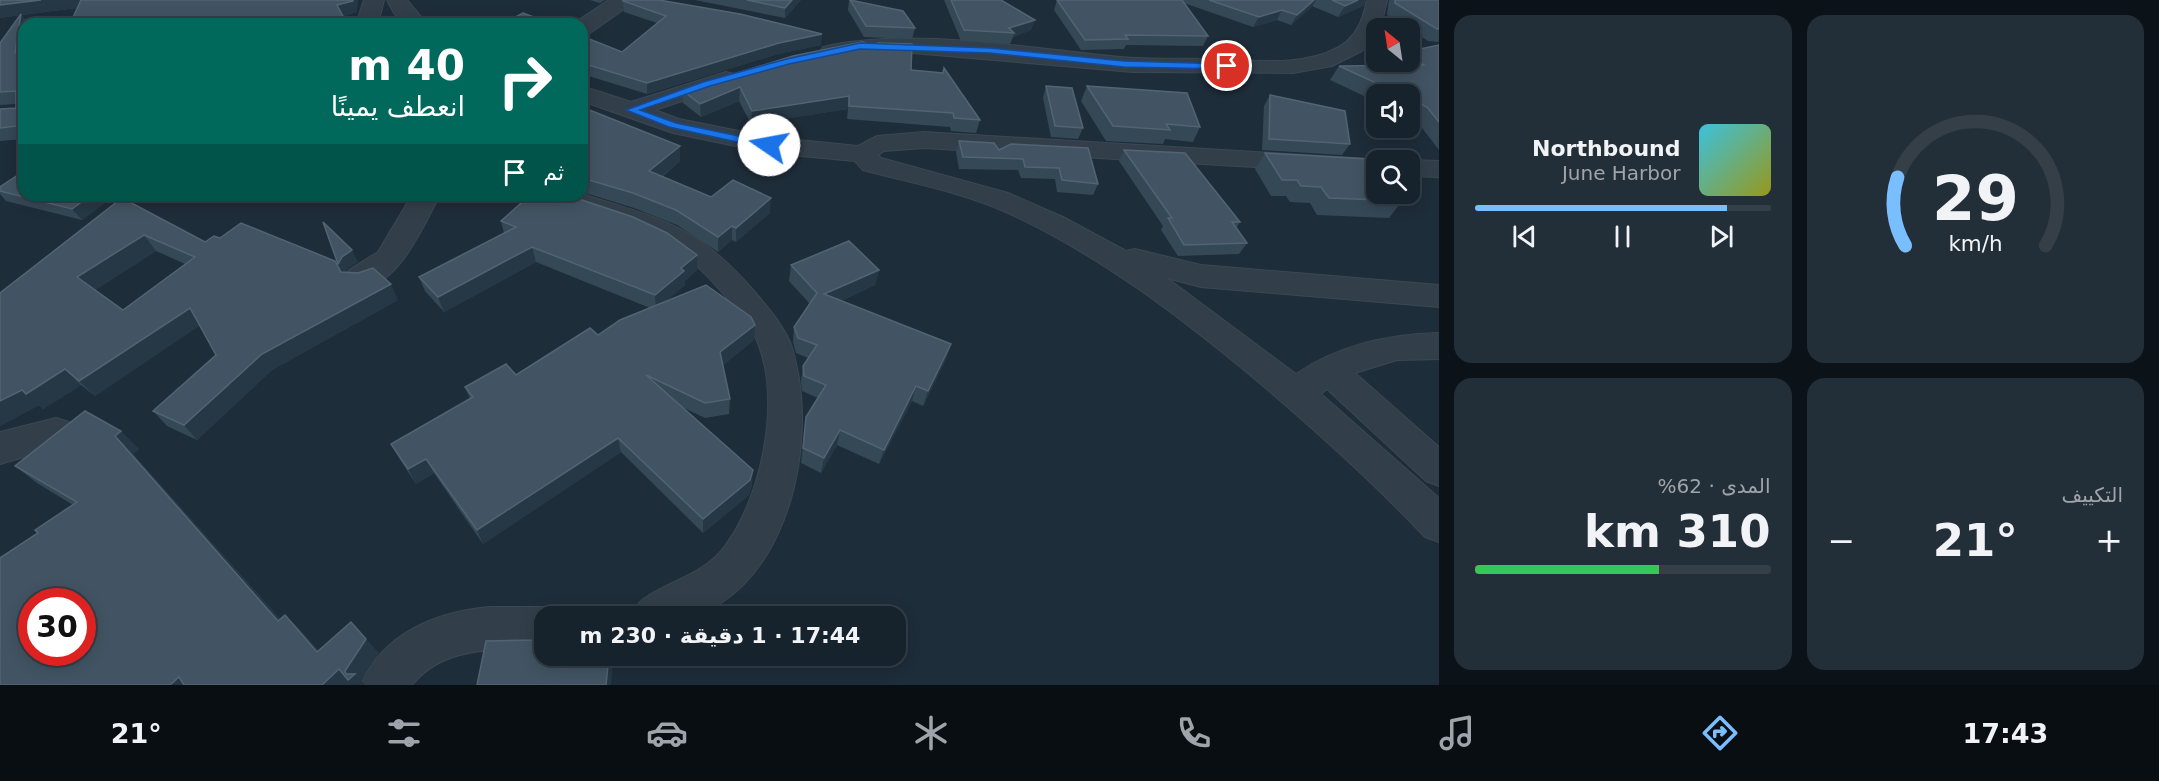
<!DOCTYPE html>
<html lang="ar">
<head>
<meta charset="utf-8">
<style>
  :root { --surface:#16222c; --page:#232f38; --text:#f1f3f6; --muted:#9ea4a9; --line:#353f48; --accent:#79beff }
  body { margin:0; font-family:"DejaVu Sans",Vazirmatn,sans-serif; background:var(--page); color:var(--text); direction:rtl; height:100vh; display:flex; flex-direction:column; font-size:22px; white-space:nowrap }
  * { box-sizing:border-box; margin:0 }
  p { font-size:20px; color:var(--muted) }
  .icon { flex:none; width:33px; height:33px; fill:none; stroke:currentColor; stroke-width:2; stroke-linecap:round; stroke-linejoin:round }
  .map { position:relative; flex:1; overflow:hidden; direction:ltr }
  .panel { display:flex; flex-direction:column; gap:15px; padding:15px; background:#0c1318; width:720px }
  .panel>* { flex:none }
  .top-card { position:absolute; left:18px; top:18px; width:570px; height:183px; border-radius:18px; box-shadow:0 3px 15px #0003,0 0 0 2px var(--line); direction:rtl; background:#00695c; color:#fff; overflow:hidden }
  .needle { width:39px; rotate:330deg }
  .tools { position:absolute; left:1366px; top:18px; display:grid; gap:12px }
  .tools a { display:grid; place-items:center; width:54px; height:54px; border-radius:12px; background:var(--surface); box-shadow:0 3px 15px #0003,0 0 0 2px var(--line); font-size:30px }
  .speed { position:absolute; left:18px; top:588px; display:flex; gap:12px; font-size:30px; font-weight:700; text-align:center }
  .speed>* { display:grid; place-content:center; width:78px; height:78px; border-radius:50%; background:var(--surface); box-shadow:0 3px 15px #0003,0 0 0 2px var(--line); line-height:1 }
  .speed .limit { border:9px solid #d22; background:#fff; color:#111 }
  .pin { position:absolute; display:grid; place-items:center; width:51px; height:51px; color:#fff; margin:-26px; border:3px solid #fff; border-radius:50%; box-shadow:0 2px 6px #0007 }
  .me { position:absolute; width:66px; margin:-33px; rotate:282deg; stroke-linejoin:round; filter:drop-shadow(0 0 4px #0008) }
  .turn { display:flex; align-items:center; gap:21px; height:126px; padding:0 24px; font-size:27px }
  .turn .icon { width:78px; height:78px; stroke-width:2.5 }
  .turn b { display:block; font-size:42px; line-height:51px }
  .then { display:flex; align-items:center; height:57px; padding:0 24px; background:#0003; gap:12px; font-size:22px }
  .big { font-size:45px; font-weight:800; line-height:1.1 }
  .panel .card { flex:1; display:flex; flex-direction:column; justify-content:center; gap:9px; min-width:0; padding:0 21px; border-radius:18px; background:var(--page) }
  .panel .dial { align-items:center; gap:0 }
  .dial svg { height:156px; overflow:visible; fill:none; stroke:var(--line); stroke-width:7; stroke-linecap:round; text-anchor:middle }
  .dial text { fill:var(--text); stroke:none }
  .song { display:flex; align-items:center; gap:18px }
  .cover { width:72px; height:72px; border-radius:9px; background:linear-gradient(135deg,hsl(190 70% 55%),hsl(60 70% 35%)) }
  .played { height:6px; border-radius:3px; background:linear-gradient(90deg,var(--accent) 85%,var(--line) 85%) }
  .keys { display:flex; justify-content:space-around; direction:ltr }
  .heat { display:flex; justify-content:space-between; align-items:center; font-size:33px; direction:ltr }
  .charge { height:9px; border-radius:4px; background:linear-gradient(90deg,#34c759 62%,var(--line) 0) }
  .panel .tiles { flex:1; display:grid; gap:15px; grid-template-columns:repeat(2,1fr) }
  .trip { position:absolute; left:534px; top:606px; width:372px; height:60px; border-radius:18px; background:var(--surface); box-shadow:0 3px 15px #0003,0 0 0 2px var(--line); font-weight:800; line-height:60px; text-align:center; direction:rtl }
  .menu { display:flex; height:96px; justify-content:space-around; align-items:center; background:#090e12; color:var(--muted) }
  .menu .icon { width:42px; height:42px }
  .menu .on { color:var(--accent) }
  .menu b { font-size:27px; color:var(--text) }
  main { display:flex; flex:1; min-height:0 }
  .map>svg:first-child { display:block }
</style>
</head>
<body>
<main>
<section class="panel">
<div class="tiles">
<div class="card dial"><svg viewBox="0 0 100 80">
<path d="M14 69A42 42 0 1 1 86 69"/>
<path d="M14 69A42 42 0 0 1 10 34" stroke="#79beff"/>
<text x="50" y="56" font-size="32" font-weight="700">29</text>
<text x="50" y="72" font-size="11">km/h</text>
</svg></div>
<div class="card">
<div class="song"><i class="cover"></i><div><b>Northbound</b><p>June Harbor</p></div></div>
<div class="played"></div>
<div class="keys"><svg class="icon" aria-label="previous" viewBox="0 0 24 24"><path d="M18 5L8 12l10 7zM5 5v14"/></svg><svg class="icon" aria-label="pause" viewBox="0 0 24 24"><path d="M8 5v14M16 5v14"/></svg><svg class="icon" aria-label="next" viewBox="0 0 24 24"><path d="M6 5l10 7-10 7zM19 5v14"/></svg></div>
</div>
<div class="card"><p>التكييف</p>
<div class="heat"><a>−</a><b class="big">21°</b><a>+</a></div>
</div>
<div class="card"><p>المدى · 62%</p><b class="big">310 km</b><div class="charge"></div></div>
</div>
</section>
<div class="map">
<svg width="1439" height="685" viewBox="0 0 1439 685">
  <rect width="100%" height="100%" fill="#1e2d3a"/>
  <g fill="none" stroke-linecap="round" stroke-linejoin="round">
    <defs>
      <g id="minor">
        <polygon points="364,0 384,0 378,24 356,24"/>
        <polygon points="387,0 407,0 427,24 404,24 394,13"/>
        <polygon points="609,0 637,0 590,33 582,34 582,24 574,23"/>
        <path d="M1367,0H1387L1381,26L1362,51L1332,66L1293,73L1133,72L912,53H872L831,59L823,57L820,52L823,47C909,26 1032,49 1121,57C1153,60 1185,58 1216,59C1255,60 1302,67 1337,48C1356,38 1363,20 1367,0Z"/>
        <path d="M726,72L734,74L738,79L734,84L655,110L679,119L769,137L858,146L877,136L924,132L1386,160H1377V174L924,148L884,151L878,155L881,158L1008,193L1063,217L1126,251L1135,249L1201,265L1439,285V307L1201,287L1167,278L1296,374C1339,345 1387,334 1439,333V359L1397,360L1355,373L1439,447V486L1426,481L1327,389L1321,394L1439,498V542L1425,537C1372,481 1314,429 1255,379C1178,315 1098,254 1006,212C961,192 911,183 863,170L855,161L769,153L673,133L582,101V86L631,102Z"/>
        <polygon points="1408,160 1410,160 1439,161 1439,177 1410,176 1410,160"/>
        <path d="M582,194C659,218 698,226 753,290C766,305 779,320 788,338C794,348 795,361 798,373C812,449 790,558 721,603C714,607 705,615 697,616C683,620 648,618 634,616C636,611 637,603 642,600C668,580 703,576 725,546C762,496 781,403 758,343C749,320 705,271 685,256C645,227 592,217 546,201L542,195Z"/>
        <path d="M412,195H440C423,226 394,299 349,286L345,278L349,270L378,252Z"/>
        <polygon points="56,418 69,422 74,433 69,444 0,464 0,432"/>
        <path d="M489,607H544L561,616H544V651C497,649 444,645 412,685H361C383,633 436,612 489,607Z"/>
      </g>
    </defs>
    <use href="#minor" stroke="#3b4853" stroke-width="2"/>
    <use href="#minor" fill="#323f4a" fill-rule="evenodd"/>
  </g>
  <g fill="#354856" fill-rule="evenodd">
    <polygon points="0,0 357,12 343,16 77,8 22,15 24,24 24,139 0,141 0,109 16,108 16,104 0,105 0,43 20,15 0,18"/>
    <polygon points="590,0 605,0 600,3"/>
    <polygon points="695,0 801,0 785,18"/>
    <polygon points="849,0 915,28 912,39 864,37 848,10"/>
    <polygon points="944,0 1001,0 1031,30 1013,37 1010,44 961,41"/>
    <polygon points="1057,0 1367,0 1363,6 1338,17 1312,6 1291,25 1277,20 1253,27 1184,3 1208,36 1203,46 1126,45 1124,49 1081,50 1054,10"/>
    <polygon points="1389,0 1439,0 1439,42 1428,41 1387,15"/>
    <polygon points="623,1 821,45 778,54 647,94 582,74 582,36 622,52 657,23 624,12"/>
    <polygon points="878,43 911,70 980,120 976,133 951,131 950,127 847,119 848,109 751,124 739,101 701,117 683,103 682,90 877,47"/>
    <polygon points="1439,45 1439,150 1416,120 1410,117 1410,94 1377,94 1377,102 1330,80 1339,66 1394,66 1396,62 1410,62 1410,51"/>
    <polygon points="1046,86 1083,128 1078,139 1051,137 1043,98"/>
    <polygon points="1087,86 1200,127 1193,142 1165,139 1163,144 1106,141 1081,101"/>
    <polygon points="1270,95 1350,144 1342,155 1262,150 1264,106"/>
    <polygon points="582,107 680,161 662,177 711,197 770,213 736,242 732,240 718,252 677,225 634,208 582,192"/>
    <polygon points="959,141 999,150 1011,144 1098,184 1093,195 1057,192 1055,179 1021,178 1018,170 959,169 956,152"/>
    <polygon points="1124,150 1240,222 1236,228 1247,243 1239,254 1178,256 1161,230 1163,226 1119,161"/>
    <polygon points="1265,153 1402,201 1389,218 1317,215 1310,203 1290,202 1286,196 1271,196 1255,169"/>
    <polygon points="0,187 24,195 104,195 108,200 82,220 6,201 0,194"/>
    <path d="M122,198L205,242L220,238L341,272H342L338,264L358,262L348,268L345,272L398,300L272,370L197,440L167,426L153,411L216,355L200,325L95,396L81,385L43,409L39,405L0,426ZM156,251L185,264L123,310L95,290Z"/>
    <polygon points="501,221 697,255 697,270 685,281 685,285 666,301 754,340 723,365 730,399 729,414 705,418 682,407 752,485 749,495 703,533 621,452 483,544 434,473 416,484 399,458 391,444 470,399 465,387 516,375 598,335 650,308 536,262 444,312 425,291 419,277 504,233"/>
    <polygon points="791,265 879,270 875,285 841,301 951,344 946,359 923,406 912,401 879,464 837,445 821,473 801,463 806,417 818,398 802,391 801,381 803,366 808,358 796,353 793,342 794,327 810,304 789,281"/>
    <polygon points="139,449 133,454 280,619 285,615 300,630 319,651 379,653 361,680 366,685 354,685 352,683 350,685 1,685 38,533 73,505 37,483 15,466"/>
  </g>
  <g fill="#263846">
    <polygon points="41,0 87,0 91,6 22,15 28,24 24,24 24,65 15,53 21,15 0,18 0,5"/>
    <polygon points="353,0 358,0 357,12 341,16 337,5"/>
    <polygon points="792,0 801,0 785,18 785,8"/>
    <polygon points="1314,0 1316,0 1312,7 1291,25 1297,15"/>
    <polygon points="1358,0 1367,0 1363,6 1338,17 1345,6"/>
    <polygon points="1282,10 1277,20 1253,27 1259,17"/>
    <polygon points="1035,20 1031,30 1013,37 1014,33 1009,28"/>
    <polygon points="822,34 821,45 778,54 647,94 647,83 779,43"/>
    <polygon points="740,87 739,101 701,117 700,104"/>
    <polygon points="849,96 848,109 751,124 752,111"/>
    <polygon points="24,113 24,136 16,126"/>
    <polygon points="680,146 680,161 650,186 649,171"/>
    <polygon points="91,195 104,195 108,200 82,220 72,209"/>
    <polygon points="771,198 770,213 736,242 736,228"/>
    <polygon points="732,226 732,240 718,252 718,237"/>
    <polygon points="144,235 156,251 91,293 77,277"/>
    <polygon points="532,247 536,262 444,312 438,297"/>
    <polygon points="352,250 358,262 348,268 344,275 338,264 342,257"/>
    <polygon points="697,255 697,270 685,281 685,285 656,310 655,295 681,268"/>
    <polygon points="879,270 875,285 821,310 824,294"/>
    <polygon points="391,284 398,300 272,370 197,440 184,425 262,354"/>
    <polygon points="190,308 202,324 95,396 79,381"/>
    <polygon points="755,325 754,340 720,368 720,352"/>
    <polygon points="951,344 946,359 923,406 928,391"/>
    <polygon points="65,369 81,385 43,409 26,394"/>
    <polygon points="916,386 912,401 879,464 884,450"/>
    <polygon points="22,390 39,405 0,426 0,401"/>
    <polygon points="840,430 837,445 821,473 824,458"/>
    <polygon points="121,431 139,449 133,454 294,635 278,621 115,436"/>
    <polygon points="618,438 621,452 483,544 477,530"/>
    <polygon points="426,459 434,473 416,484 408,469"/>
    <polygon points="753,470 752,485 749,495 703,533 703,519"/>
    <polygon points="285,615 300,630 332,666 317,652"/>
    <polygon points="366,639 379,653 361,680 366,685 354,685 352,683 350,685 322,685 339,669 346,674 345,671"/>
    <polygon points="609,656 611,656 613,664 611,685 606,685"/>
    <polygon points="179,677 191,685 170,685"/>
  </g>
  <g fill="#425463" stroke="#526472" stroke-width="1.5" fill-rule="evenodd">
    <polygon points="0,0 41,0 0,5"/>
    <polygon points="81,0 353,0 353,1 337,5 346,22 339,24 70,24"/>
    <polygon points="625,0 659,0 740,14 822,34 779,43 647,83 582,63 582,36 622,52 666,16 623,1"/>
    <polygon points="747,0 792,0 785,8"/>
    <polygon points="850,0 903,11 915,28 866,26"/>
    <polygon points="951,0 1001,0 1035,20 1009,28 1014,33 964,30"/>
    <polygon points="1057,0 1182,0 1208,36 1125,35 1128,39 1085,40"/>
    <polygon points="1209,0 1314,0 1297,15 1282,10 1259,17"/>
    <polygon points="1332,0 1358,0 1345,6"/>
    <polygon points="1395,0 1439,0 1439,29 1437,29 1395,3"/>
    <polygon points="523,13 552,24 502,24"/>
    <polygon points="21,14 15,53 24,52 24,113 16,126 0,128 0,109 16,108 16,91 0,92 0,43"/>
    <polygon points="862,42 881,48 878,43 912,44 911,70 943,73 944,68 980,120 954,118 953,113 849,106 849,96 752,111 740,87 700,104 682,90 793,56"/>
    <polygon points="1439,45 1439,122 1427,107 1410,99 1410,94 1400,94 1339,66 1424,65 1410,57 1410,51"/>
    <polygon points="1046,86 1072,88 1083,128 1055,126"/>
    <polygon points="1087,86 1187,93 1200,127 1166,124 1170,130 1113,126"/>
    <polygon points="1270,95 1345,111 1350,144 1269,139"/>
    <polygon points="582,107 680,146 649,171 711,197 733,180 771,198 736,228 732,226 718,237 676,210 633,193 582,178"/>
    <polygon points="959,141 994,143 999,150 1011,144 1088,148 1098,184 1062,180 1059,168 1025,167 1023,159 963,157"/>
    <polygon points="1124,150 1185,153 1240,222 1232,222 1247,243 1184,245 1168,218 1172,218"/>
    <polygon points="1265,153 1369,159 1377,170 1377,194 1396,194 1402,201 1329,198 1321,187 1301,186 1297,180 1282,180"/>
    <polygon points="24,171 24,195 91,195 72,209 0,191 0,187"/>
    <polygon points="530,195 567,195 633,217 667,233 697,255 681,268 684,271 655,295 532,247 438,297 419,277 516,227 501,221"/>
    <path d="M122,198L205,242L214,236L220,238L241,223L335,261L341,272L358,273L373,268L391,284L262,354L184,425L153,411L216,355L190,308L79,381L65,369L26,394L22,390L0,401V293ZM144,235L195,257L123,310L77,277Z"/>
    <polygon points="323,222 352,250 342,257 338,264"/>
    <polygon points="849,241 879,270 824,294 951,344 928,391 916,386 884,450 840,430 824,458 803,448 806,417 826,385 804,376 803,366 817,345 798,338 794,327 817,293 791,265"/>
    <polygon points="706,285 751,317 755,325 720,352 730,399 705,403 646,375 753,470 750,480 703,519 618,438 477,530 426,459 408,469 391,444 473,397 465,387 506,364 516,375 590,328 598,335 620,320"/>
    <path d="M85,411L121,431L115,436L278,621L285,615L317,652L351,622L366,639L345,671L346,674H355L348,680L339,669L322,685H184L179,677L170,685H1L0,683V558L38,533L35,530L77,502L15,466ZM32,602H82V652H32Z"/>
    <polygon points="541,636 544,636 544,656 609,656 606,685 477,685 486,641 538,640"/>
  </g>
  <polygon fill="#1a73e8" stroke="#114b97" stroke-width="1.5" points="860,43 990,48 1124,61 1227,64 1232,66 1227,69 1124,67 990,53 860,49 789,64 710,86 640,110 676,123 773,143 775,145 769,149 669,127 626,110 703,82 787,59"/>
</svg>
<div class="tools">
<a><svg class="needle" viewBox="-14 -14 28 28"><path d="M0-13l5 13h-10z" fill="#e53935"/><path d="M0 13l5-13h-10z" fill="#9ea4a9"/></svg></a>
<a><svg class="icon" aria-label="sound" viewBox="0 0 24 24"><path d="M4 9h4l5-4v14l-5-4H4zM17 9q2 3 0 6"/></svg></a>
<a><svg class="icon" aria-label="search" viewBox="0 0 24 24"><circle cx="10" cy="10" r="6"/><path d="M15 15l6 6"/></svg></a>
</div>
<div class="speed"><div class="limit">30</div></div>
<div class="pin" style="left:1227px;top:66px;background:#d93025"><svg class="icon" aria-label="arrive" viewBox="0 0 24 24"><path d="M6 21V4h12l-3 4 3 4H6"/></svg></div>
<svg class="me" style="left:769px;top:145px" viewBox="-20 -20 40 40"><circle r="19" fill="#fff"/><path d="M0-13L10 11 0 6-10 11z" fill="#1a73e8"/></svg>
<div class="trip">17:44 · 1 دقيقة · 230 m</div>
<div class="top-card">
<div class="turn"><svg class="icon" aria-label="right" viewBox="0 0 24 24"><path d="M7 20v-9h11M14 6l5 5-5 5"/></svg><div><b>40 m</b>انعطف يمينًا</div></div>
<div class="then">ثم<svg class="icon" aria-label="arrive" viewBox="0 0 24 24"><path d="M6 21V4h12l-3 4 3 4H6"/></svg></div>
</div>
</div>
</main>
<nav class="menu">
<b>17:43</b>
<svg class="icon on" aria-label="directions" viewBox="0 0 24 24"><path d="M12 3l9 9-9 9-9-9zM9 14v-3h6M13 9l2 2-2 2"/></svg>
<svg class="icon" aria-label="music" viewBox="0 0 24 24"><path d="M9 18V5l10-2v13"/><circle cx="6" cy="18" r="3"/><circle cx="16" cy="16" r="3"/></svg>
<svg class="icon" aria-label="phone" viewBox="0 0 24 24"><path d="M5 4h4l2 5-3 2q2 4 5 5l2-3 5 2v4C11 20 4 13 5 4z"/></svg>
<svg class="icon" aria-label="climate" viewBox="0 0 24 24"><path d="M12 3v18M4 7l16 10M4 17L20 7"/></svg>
<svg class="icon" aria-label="car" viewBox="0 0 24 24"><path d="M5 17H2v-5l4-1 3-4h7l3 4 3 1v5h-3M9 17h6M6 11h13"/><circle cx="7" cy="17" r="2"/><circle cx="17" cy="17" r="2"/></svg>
<svg class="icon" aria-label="filters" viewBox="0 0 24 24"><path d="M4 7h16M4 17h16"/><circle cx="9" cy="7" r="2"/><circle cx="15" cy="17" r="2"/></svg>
<b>21°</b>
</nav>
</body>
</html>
